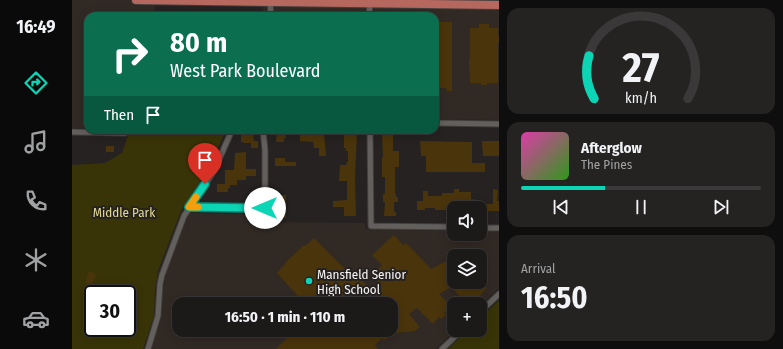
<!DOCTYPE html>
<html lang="en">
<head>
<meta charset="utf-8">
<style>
  :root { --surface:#1c1a19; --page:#252322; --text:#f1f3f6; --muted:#a0a1a2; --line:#3a3838; --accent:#0cd5b5 }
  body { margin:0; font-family:"Fira Sans Condensed",sans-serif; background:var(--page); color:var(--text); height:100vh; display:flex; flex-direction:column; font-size:15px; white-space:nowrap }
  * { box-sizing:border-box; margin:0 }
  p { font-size:13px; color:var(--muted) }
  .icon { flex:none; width:22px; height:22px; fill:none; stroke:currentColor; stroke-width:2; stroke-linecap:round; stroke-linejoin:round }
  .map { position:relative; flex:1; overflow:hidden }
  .panel { display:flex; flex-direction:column; gap:8px; padding:8px; background:#0f0e0e; width:284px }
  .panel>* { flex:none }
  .guide { position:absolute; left:12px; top:12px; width:355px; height:122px; border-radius:12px; box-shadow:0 2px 10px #0003,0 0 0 1px var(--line); background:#0b6e4f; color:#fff; overflow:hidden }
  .buttons { position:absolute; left:375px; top:201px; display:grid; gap:8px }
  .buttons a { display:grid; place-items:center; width:40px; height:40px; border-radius:8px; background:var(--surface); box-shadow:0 2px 10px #0003,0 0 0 1px var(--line); font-size:20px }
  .speed { position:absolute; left:12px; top:285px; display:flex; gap:8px; font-size:20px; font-weight:700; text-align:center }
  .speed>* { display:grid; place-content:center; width:52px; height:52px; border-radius:50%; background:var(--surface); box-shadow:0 2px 10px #0003,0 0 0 1px var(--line); line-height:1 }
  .speed .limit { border:2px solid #111; border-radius:6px; background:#fff; color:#111 }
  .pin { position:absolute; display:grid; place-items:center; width:34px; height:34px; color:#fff; margin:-41px -17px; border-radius:50% 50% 50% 0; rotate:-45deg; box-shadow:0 0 4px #0007 }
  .pin .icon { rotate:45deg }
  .me { position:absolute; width:44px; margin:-22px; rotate:270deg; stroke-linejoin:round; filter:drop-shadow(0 0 3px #0008) }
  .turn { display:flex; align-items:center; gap:14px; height:84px; padding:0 20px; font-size:18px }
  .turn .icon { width:52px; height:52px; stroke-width:2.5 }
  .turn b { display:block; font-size:28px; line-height:34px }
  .then { display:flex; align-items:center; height:38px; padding:0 20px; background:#0003; gap:8px; font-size:15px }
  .big { font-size:30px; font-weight:700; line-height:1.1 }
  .panel .card { flex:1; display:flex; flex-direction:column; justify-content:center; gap:6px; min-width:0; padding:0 14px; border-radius:12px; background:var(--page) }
  .panel .dial { align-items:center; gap:0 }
  .dial svg { height:104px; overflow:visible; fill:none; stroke:var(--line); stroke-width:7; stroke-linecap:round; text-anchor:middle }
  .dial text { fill:var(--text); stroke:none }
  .song { display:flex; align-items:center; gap:12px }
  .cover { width:48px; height:48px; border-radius:6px; background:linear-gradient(135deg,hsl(320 70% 55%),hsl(110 70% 35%)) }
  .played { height:4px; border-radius:2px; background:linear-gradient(90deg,var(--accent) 35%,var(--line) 35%) }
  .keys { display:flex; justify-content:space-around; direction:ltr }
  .trip { position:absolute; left:100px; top:297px; width:226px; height:40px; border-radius:12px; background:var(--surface); box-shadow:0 2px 10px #0003,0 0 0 1px var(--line); font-weight:700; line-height:40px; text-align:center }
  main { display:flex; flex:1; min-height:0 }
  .tab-bar { display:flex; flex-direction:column; width:72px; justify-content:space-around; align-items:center; background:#0b0a0a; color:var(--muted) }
  .tab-bar .icon { width:28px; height:28px }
  .tab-bar .current { color:var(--accent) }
  .tab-bar b { font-size:18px; color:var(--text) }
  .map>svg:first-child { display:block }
</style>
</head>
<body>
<main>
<nav class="tab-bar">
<b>16:49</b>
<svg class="icon current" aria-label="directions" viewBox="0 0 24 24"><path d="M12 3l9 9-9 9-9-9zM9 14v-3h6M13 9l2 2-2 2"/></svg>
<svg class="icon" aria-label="music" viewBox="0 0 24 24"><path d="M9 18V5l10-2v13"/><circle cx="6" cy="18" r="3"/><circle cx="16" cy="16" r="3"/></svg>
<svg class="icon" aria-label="phone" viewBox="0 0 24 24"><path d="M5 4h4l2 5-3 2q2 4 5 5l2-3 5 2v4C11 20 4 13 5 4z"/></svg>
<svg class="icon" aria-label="climate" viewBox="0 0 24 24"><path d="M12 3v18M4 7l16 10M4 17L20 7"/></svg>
<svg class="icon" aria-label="car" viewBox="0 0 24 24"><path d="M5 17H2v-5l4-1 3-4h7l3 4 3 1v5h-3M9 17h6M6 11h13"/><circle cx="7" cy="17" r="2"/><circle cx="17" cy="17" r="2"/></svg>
</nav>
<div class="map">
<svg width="427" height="349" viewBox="0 0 427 349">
  <rect width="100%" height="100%" fill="#252221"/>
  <g fill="#312924" fill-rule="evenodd">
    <polygon points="0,0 83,0 82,16 16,16 16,128 0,128"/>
    <polygon points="191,0 427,0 427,120 363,119 363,16 193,16 190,11"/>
    <path d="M117,213L196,214L195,222L293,223L294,229L382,231V234H408V231L427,232V288L408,306V304H382V330H383L364,349H79L90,317L91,289L95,270ZM382,256H408V282H382ZM107,304H319V330H107Z"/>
  </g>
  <g fill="#393407" fill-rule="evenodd">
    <polygon points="83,11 190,11 193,16 82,16"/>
    <path d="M58,130H154L136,169L109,211L100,234L86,271L83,289L82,316L71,349H0V165L33,163L50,153ZM21,294H55V328H21Z"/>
    <polygon points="427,300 427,349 376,349 396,330 408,330 408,319"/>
  </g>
  <g fill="#4a340b">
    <polygon points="363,22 380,22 380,91 375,91 374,88 363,88"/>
    <polygon points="407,24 417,24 417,28 426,28 426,35 427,35 427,42 426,42 426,83 415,83 415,85 409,85 409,83 398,83 397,59 398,59 398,28 407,28"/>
    <polygon points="205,130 214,130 214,138 212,138 212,142 204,142"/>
    <polygon points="314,130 321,130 321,151 327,151 327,167 323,167 323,194 324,194 324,197 326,197 326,202 322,202 322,212 324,212 324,216 312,216 313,202 311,202 311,194 313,194 313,177 310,177 310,157 311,157 310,134 314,133"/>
    <polygon points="272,131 285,131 283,179 284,216 272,216 272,207 261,207 261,201 275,200 275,181 267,181 268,165 275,165 274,162 276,162 276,151 274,151 274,148 272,148"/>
    <polygon points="169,132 181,132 182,141 186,141 186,148 179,148 179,143 171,143 171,142 169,142"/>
    <polygon points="228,133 252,134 254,156 247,156 247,148 242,148 241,142 228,141"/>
    <polygon points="348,141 400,142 400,163 413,163 413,172 354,172 354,156 349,156"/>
    <polygon points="410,141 427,141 427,156 411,156"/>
    <rect x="34" y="146" width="8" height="6"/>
    <polygon points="174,152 174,169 184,169 184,176 174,176 174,180 165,180 165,185 158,185 158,188 156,188 156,192 145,192 145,184 153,184 153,170 162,170 163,153"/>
    <polygon points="203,158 213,158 213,162 224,162 224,166 203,166"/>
    <polygon points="382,189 387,189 387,192 399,192 399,199 405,200 405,202 407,202 407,208 381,208 381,210 363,210 363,208 353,208 353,210 345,210 345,201 351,201 351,191 356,191 356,196 370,196 370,193 382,193"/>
    <polygon points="421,189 426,190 425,201 427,201 427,211 411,211 411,204 421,204"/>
    <polygon points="206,195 214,195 214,218 207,218"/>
    <polygon points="322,235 331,245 334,243 359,269 382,257 382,282 409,282 415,288 408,295 410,296 405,301 404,299 399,304 395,304 379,287 367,294 379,306 372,313 374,315 369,319 367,317 361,324 345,308 337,314 348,327 343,331 325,333 312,340 310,338 303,345 306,349 204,349 215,338 212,335 217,330 319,330 319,304 233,304 205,273 213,264 213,263 232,245 233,246 242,238 279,275 282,272 299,290 307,282 300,276 310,265 300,255"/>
    <polygon points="17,271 24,274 20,285 13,283"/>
  </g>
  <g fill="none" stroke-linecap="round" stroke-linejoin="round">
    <defs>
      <g id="minor">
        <polyline points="198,0 199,16"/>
        <polyline points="297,16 298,3"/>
        <polyline points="363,123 427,124"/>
        <polyline points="298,130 299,226 382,227"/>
        <polyline points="0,132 53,133"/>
        <polyline points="117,207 193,208 193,150 191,130"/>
        <polyline points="408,228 427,228"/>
        <polyline points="408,312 427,294"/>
        <polyline points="76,349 86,316 88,284 90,275 112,216 142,171 160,130"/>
        <polyline points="370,349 390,330"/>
      </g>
      <polyline id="primary" points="64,0 427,5"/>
    </defs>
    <use href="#minor" stroke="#413f3d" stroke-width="7"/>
    <use href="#primary" stroke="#413f3d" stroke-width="10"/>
    <use href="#minor" stroke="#625f5d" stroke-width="5"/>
    <use href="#primary" stroke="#b6685f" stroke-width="8"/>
  </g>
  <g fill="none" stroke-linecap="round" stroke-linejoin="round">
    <defs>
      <polyline id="route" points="133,184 117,207 193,208"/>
    </defs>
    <use href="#route" stroke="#088a76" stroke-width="10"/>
    <use href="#route" stroke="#0cd5b5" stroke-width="7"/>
    <polyline stroke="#f59e0b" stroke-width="7" points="124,197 117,207 126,207"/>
  </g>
  <circle fill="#0cd5b5" stroke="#252221" stroke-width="1.5" cx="237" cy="281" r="4"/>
  <g text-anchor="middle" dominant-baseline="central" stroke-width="4" stroke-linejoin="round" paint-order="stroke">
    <g font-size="13" fill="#e2d990" stroke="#252221">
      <text x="52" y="212">Middle Park</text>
    </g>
    <g font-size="13" fill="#f6f4f2" stroke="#252221" text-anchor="start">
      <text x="245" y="274">Mansfield Senior<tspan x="245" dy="15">High School</tspan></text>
    </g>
  </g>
</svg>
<div class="buttons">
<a><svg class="icon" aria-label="sound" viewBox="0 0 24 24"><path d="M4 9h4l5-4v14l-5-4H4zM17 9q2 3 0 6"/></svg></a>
<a><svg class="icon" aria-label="layers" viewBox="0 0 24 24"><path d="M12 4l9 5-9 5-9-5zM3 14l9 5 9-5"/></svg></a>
<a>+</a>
</div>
<div class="speed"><div class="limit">30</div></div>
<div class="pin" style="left:133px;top:184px;background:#d93025"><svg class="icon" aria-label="arrive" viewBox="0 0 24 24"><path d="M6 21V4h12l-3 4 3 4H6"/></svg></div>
<svg class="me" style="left:193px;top:208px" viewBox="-20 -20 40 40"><circle r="19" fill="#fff"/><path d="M0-13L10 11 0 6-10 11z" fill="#0cd5b5"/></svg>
<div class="trip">16:50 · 1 min · 110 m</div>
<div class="guide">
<div class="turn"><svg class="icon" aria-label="right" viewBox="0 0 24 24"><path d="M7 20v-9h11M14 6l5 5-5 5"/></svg><div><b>80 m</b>West Park Boulevard</div></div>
<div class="then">Then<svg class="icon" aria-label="arrive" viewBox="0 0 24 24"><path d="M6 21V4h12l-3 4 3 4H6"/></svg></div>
</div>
</div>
<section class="panel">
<div class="card dial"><svg viewBox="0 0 100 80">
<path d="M14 69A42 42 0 1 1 86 69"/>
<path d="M14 69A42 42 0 0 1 10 36" stroke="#0cd5b5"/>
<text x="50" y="56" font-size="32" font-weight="700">27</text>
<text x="50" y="72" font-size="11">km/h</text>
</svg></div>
<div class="card">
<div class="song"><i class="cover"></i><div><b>Afterglow</b><p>The Pines</p></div></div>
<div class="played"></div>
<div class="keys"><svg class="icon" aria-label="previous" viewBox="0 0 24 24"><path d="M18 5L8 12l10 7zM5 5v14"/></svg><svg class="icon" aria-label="pause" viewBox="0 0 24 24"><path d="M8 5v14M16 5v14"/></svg><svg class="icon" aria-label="next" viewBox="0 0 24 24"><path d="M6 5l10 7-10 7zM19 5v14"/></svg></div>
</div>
<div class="card"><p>Arrival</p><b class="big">16:50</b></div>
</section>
</main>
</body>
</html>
